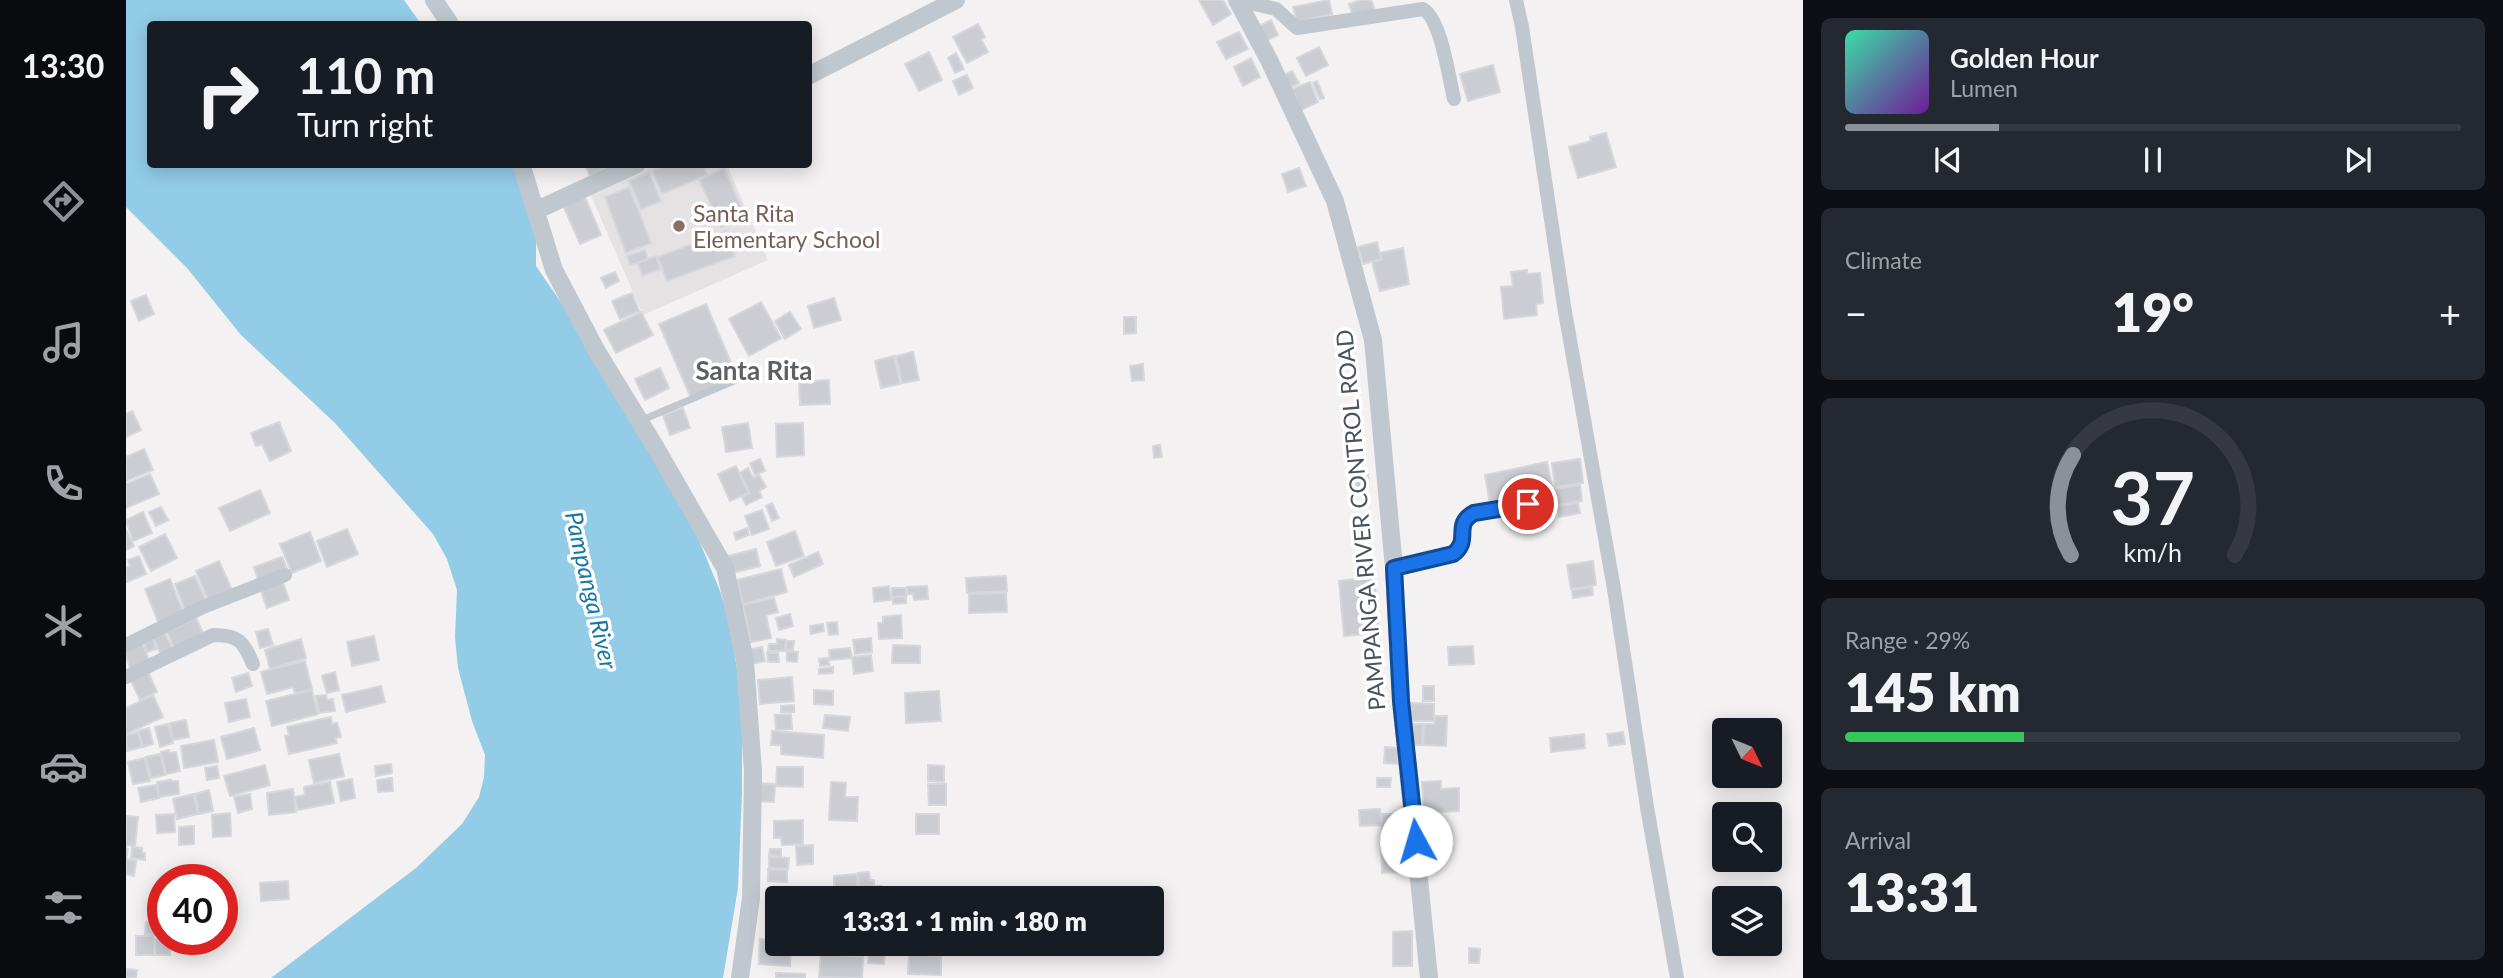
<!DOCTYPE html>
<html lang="en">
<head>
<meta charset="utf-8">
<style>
  :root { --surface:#171b24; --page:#242831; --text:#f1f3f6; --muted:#9ea1a6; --line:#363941; --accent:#8c9099 }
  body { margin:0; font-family:Lato,sans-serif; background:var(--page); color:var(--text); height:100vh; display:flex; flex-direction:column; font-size:26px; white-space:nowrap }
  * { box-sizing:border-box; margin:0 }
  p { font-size:23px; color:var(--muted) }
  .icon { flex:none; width:38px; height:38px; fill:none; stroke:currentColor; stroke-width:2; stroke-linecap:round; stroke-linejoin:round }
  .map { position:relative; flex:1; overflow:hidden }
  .panel { display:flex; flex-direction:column; gap:18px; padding:18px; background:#0d0f14; width:700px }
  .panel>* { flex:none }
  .hud { position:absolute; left:21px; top:21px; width:665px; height:147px; border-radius:7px; box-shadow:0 4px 18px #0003; background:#171b24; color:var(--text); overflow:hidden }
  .needle { width:46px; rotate:133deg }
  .tools { position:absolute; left:1586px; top:718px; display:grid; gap:14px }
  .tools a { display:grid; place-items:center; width:70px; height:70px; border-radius:7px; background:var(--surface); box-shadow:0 4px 18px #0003; font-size:35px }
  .speed { position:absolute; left:21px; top:864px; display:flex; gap:14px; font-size:35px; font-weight:700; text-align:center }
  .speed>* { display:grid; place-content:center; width:91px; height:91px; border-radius:50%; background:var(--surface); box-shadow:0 4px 18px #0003; line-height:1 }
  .speed .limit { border:10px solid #d22; background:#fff; color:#111 }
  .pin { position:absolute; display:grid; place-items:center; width:60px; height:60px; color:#fff; margin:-30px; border:4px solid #fff; border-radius:50%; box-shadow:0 2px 7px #0007 }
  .me { position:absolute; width:77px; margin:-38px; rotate:354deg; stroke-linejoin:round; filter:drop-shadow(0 0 5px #0008) }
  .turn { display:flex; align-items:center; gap:24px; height:147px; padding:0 35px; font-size:32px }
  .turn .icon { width:91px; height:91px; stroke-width:2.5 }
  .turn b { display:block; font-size:49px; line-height:60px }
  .big { font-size:52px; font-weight:800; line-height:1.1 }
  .panel .card { flex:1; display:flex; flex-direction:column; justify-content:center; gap:10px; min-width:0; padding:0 24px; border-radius:10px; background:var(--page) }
  .panel .dial { align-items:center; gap:0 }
  .dial svg { height:182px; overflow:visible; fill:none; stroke:var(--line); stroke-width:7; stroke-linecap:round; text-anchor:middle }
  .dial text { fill:var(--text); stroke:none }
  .song { display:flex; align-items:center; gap:21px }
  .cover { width:84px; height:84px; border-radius:10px; background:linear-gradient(135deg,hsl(160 70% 55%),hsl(280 70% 35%)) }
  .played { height:7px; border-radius:4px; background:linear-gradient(90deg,var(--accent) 25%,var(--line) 25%) }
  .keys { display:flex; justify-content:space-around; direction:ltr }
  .heat { display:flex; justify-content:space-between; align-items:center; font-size:38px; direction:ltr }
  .charge { height:10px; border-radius:5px; background:linear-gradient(90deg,#34c759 29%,var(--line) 0) }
  .trip { position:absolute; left:639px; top:886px; width:399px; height:70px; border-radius:7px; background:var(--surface); box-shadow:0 4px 18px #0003; font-weight:800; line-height:70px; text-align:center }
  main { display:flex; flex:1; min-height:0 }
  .menu { display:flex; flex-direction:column; width:126px; justify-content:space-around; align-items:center; background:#090b0e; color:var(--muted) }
  .menu .icon { width:49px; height:49px }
  .menu .active { color:var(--accent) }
  .menu b { font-size:32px; color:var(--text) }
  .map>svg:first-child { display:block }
</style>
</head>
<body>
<main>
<nav class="menu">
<b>13:30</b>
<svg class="icon active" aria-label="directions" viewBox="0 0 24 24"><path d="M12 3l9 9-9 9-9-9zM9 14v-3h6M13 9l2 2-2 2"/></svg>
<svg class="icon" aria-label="music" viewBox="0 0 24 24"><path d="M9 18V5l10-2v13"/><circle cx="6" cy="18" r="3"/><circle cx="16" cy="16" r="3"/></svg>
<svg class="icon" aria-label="phone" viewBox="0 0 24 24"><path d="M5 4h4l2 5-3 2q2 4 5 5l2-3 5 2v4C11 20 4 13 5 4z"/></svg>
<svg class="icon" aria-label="climate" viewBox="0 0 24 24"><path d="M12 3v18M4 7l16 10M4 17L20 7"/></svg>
<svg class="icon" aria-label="car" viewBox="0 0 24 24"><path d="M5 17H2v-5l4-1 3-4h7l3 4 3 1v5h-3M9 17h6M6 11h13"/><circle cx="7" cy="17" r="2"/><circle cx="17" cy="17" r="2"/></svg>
<svg class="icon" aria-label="filters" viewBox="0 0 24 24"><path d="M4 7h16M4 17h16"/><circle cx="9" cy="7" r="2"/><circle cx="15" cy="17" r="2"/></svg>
</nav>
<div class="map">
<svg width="1677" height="978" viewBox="0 0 1677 978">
  <rect width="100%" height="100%" fill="#f3f1f1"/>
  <polygon fill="#e4e2e2" points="525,165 601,165 642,260 517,315 463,191"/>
  <polygon fill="#93cce7" points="0,0 278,0 295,24 24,24 24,164 387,165 410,240 410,266 436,304 570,533 594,591 602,618 612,674 616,729 616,792 612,888 597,978 145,978 290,868 336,824 353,797 358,777 359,755 346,721 332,668 329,637 331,590 321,559 307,534 209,423 115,335 61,268 0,207"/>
  <g fill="#cbcdd3" stroke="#d5d7dc" stroke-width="2">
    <polygon points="1073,0 1097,0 1105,14 1087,25"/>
    <polygon points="1203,0 1206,14 1171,22 1167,7"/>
    <polygon points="1235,0 1245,0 1249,10 1228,18 1223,4"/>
    <polygon points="1145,20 1152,35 1140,41 1133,26"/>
    <polygon points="852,24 859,37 855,39 862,52 841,63 827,37"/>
    <polygon points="1113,32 1122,49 1100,59 1091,42"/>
    <polygon points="1193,47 1202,65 1180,76 1171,58"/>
    <polygon points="803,52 816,80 793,91 779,64"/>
    <polygon points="830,53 838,69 829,73 822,58"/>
    <polygon points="1125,58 1134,77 1117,86 1108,67"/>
    <polygon points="1367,65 1374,92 1342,101 1334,74"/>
    <polygon points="1166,71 1173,83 1161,89 1154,77"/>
    <polygon points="841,75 847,88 833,95 827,81"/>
    <polygon points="1191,81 1198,98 1194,99 1187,83"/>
    <polygon points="1184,82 1192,102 1175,110 1166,89"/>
    <polygon points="1480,133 1490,167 1452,178 1443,147 1465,141 1464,137"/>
    <polygon points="459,164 489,164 464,176"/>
    <polygon points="540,164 577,164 581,175 536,194 526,171"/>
    <polygon points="598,168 619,215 595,227 573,180"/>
    <polygon points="1173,168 1180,186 1162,192 1156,174"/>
    <polygon points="523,172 535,201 515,209 503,181"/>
    <polygon points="503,187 525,243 500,253 479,197"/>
    <polygon points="458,195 475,235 454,244 437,205"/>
    <polygon points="600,231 609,256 541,281 532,257"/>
    <polygon points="1251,242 1255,259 1237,264 1232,247"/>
    <polygon points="1277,248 1283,284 1254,291 1246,262 1256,260 1254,253"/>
    <polygon points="519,250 522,259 504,265 501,256"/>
    <polygon points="530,256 534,269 516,276 512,263"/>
    <polygon points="1401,270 1401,274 1414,273 1417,303 1410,304 1411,315 1378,319 1375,287 1387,286 1385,272"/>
    <polygon points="489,272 493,281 480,288 475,278"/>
    <polygon points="506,293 513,311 494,319 486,301"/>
    <polygon points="20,295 28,314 13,321 5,301"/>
    <polygon points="708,298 715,320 688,328 682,306"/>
    <polygon points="635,302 655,338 623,356 603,319"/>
    <polygon points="580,304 611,377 565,398 533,324"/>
    <polygon points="515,312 527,335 490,353 478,330"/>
    <polygon points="664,312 675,329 659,339 649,321"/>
    <polygon points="998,317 1010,317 1010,333 998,334"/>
    <polygon points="787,352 793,380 776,383 770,356"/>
    <polygon points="768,356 774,384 755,388 749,361"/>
    <polygon points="1017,364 1018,380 1006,381 1004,366"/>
    <polygon points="534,368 543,388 519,400 509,379"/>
    <polygon points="703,380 704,404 674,405 673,382"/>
    <polygon points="557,408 564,428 544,435 537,415"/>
    <polygon points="6,411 15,430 0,437 0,414"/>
    <polygon points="153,422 165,451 144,461 136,444 130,446 125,433"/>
    <polygon points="622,423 626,448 600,452 596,427"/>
    <polygon points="677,423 678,455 651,457 650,424"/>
    <polygon points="1034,445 1036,457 1028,458 1027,446"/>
    <polygon points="18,449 27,470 0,481 0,457"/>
    <polygon points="634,459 639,471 629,475 624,463"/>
    <polygon points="1454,459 1457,483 1429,487 1426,463"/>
    <polygon points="1421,462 1427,491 1364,504 1359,475"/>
    <polygon points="610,466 622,493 604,501 592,474"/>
    <polygon points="622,468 627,478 633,475 640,487 633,491 636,497 620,505 616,497 624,493 614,473"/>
    <polygon points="24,474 33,494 0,508 0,484"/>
    <polygon points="1242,474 1243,487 1230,488 1229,475"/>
    <polygon points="1454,485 1456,501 1431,505 1429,489"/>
    <polygon points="134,490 144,513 104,531 93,508"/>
    <polygon points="646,503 653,518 646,521 640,506"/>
    <polygon points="1452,503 1454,513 1433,517 1432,506"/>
    <polygon points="35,507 42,520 30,526 23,512"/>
    <polygon points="636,510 643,529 626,535 619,516"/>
    <polygon points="17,512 26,533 7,541 0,520"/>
    <polygon points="621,528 623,535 610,540 608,533"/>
    <polygon points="221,529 232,554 201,567 191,541"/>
    <polygon points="0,530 8,546 0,550"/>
    <polygon points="669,531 678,556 650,566 641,542"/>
    <polygon points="184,532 195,561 166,573 154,544"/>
    <polygon points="39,534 51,558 25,571 13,547"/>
    <polygon points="630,549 634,566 606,573 602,556"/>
    <polygon points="692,552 697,564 668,577 663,565"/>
    <polygon points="13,556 20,574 1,582 0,568 4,566 2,560"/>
    <polygon points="156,557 161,569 132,579 128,567"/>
    <polygon points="93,561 106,590 82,600 70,571"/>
    <polygon points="1467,561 1470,585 1445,589 1441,565"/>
    <polygon points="655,569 661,592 617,604 611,580"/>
    <polygon points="1248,572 1253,633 1218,636 1213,581 1231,579 1231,573"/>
    <polygon points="69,576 80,601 59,610 49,584"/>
    <polygon points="880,576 881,591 841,593 840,578"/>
    <polygon points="44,579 58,614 33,624 19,589"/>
    <polygon points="156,580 163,600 141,608 134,588"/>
    <polygon points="763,586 765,600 748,602 747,588"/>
    <polygon points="801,586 802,599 788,600 787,594 782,594 781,587"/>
    <polygon points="1466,587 1467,595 1447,598 1446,590"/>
    <polygon points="766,588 780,588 780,596 766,597"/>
    <polygon points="880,593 881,612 843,613 843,594"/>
    <polygon points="767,597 780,597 780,603 767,604"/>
    <polygon points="648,598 652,612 640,615 645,638 625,642 617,605"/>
    <polygon points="664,614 667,626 653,630 650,618"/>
    <polygon points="775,615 776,638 753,639 752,623 757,623 757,617"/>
    <polygon points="70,618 79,637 50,651 41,632"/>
    <polygon points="711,622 712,634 703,635 701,623"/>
    <polygon points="697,624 698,631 685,634 684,626"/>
    <polygon points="142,629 147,645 134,648 130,632"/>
    <polygon points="37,630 47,649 35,655 26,635"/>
    <polygon points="26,636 30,649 21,652 17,639"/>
    <polygon points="248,636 253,660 226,666 221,642"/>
    <polygon points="745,638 746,652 729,654 727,640"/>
    <polygon points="175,639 180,658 144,669 139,650"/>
    <polygon points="651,639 660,640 659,651 642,651 643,644 651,644"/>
    <polygon points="15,640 24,663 5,670 0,656 0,646"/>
    <polygon points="661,641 668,641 667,650 660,649"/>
    <polygon points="767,645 794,646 794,663 766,663"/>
    <polygon points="1347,646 1348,664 1323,665 1322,647"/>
    <polygon points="636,647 639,661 625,664 622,650"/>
    <polygon points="724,648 726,658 704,660 703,650"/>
    <polygon points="661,651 672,652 671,662 661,661"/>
    <polygon points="641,653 652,653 653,662 642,662"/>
    <polygon points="745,655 747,671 728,674 726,657"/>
    <polygon points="702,658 703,665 694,666 693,659"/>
    <polygon points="179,661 186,689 169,693 167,687 141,694 135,672"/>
    <polygon points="707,667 707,673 693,674 693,669"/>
    <polygon points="22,672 31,692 14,700 5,681"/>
    <polygon points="209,672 213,690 201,693 196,676"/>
    <polygon points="122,673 126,686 110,692 106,678"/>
    <polygon points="666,677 668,701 634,704 632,680"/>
    <polygon points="255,686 259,702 220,712 216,695"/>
    <rect x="1297" y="686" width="11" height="15"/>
    <polygon points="186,690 192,714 146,726 140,701"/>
    <polygon points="688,690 707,691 707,705 688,704"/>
    <polygon points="813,691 815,721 780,723 779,693"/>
    <polygon points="27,695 37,717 0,734 0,708"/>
    <polygon points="200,695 201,700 207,699 209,711 193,713 190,696"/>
    <polygon points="120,699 124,717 103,722 99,703"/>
    <polygon points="1285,703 1308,704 1308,721 1284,721"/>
    <polygon points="668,705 668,712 655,712 655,706"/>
    <polygon points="665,714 666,729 650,730 649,715"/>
    <polygon points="699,715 724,717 722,731 697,728"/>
    <polygon points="1309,716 1321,716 1320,746 1297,745 1298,724 1308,724"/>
    <polygon points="205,717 206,724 211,723 215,737 209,738 211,743 163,754 159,736 163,735 161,727"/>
    <polygon points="60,720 63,737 47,740 44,723"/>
    <polygon points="42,724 47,743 34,747 29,727"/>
    <polygon points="1287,724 1297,724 1296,745 1286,745"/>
    <polygon points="23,728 27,744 17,747 12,731"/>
    <polygon points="128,728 134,750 101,759 95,737"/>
    <polygon points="646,731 698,735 697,758 655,754 655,745 645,745"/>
    <polygon points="12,732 16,747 1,751 0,735"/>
    <polygon points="1497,732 1499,744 1483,746 1481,734"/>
    <polygon points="1458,734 1459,748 1425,752 1424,738"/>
    <polygon points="88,740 92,762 58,768 55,746"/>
    <polygon points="1259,747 1272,748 1272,764 1258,763"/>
    <polygon points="43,750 43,753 50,752 54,771 40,774 35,752"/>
    <polygon points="34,754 39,775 25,778 20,757"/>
    <polygon points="213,754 218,776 188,783 183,760"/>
    <polygon points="19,758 24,781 7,784 2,762"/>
    <polygon points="265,764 266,773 250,776 249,766"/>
    <polygon points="139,765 144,785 104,796 98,776"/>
    <polygon points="802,765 818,766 818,782 802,781"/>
    <polygon points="91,766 93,778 81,780 79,768"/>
    <polygon points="651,767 677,767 677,787 650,786"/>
    <polygon points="266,778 267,791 252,792 251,780"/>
    <polygon points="1251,778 1265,778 1264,787 1251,787"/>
    <polygon points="226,779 229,798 215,801 211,782"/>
    <polygon points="45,780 45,781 52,781 53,794 33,797 31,782"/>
    <polygon points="1315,781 1315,789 1333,788 1333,811 1298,813 1296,782"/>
    <polygon points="204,782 208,803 172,810 169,797 179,795 178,787"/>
    <polygon points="705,782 720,783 719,797 732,797 731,821 703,820"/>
    <polygon points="628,783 649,784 648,802 627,801"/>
    <polygon points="802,784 820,784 820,805 803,805"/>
    <polygon points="30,785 33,798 15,802 12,788"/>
    <polygon points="167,789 170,812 143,815 141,793"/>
    <polygon points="83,790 87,811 73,814 69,794"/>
    <polygon points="67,794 72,814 51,819 47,799"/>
    <polygon points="124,794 126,809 112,813 108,797"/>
    <polygon points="1254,809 1255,825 1234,826 1233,810"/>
    <polygon points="104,813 105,836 87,837 86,815"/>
    <polygon points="48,814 49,832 31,833 30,815"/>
    <rect x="790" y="814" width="23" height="20"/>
    <polygon points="1256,814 1278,814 1279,829 1256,830"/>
    <polygon points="0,816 12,817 9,846 0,845"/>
    <polygon points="677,820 677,844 656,845 655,838 648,838 648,821"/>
    <polygon points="1309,820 1311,845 1296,846 1294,821"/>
    <polygon points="68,826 68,844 53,845 53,827"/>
    <polygon points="1273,837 1273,843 1281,843 1281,872 1256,873 1255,838"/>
    <polygon points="687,845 687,864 671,865 670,846"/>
    <polygon points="6,847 16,848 16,853 19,853 19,860 5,858"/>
    <polygon points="0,848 2,849 0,859 10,861 8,876 0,874"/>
    <polygon points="644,849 655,849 655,856 643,855"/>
    <polygon points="643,857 663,858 662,869 643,868"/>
    <polygon points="642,869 661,870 661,882 642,881"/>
    <polygon points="743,872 744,880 748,880 748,886 755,886 756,896 734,897 732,873"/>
    <polygon points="731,874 732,897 708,898 708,876"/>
    <polygon points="162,881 163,899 135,901 134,883"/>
    <rect x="674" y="888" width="14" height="10"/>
    <polygon points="671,890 672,898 651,898 651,911 645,911 647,891"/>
    <polygon points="641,917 651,917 651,927 642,928"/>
    <polygon points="20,922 37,923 37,936 19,934"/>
    <polygon points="1286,931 1286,966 1267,966 1267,932"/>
    <rect x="10" y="936" width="18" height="19"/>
    <polygon points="29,939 44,940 44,955 29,955"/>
    <polygon points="634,939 665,943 664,966 633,964"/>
    <polygon points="1343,948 1354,949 1353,963 1343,963"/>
    <polygon points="743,953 759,953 758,964 742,963"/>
    <polygon points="695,954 737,957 736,978 693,977"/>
    <polygon points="783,955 815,956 815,975 782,974"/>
    <polygon points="0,969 11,970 10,978 0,978"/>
    <polygon points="650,973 679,974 679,978 650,978"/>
  </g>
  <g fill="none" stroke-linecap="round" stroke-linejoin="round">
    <g stroke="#c0c7ce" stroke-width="7">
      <polyline points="516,420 615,378"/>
      <path d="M1269,568L1327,554L1335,547C1339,532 1331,522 1348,513L1403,504"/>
    </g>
    <g stroke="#c0c7ce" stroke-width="14">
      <path d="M1112,0L1150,9L1171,28L1297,9C1315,19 1323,78 1328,99"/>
      <polyline points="1390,0 1396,27 1438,306 1488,589 1521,807 1551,978"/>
      <polyline points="0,645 77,607 159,575"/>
      <path d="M0,677L87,635C113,635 117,641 127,664"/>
    </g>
    <g stroke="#c0c7ce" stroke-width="18">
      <polyline points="308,0 324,24"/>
      <polyline points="1111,0 1143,60 1209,201 1247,340 1268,568 1275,701 1303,978"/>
      <polyline points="682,76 830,0"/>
      <polyline points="395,164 428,270 470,350 530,448 599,568 619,661 627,771 625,898 614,978"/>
      <polyline points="411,210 511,164"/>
    </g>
  </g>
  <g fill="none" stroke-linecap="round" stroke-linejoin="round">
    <defs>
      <path id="route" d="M1290,841L1275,701L1268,568L1327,554C1346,540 1326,525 1348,513L1402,504"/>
    </defs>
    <use href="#route" stroke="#114b97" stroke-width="18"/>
    <use href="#route" stroke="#1a73e8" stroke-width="12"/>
  </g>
  <circle fill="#8d6e63" stroke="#fff" stroke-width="2.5" cx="553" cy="226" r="7"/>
  <g text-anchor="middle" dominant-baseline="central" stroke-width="7" stroke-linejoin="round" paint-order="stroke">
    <g font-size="23" fill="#785e54" stroke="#fff" text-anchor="start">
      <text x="567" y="213">Santa Rita<tspan x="567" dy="26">Elementary School</tspan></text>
    </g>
    <g font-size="23" fill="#4a525d" stroke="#fff">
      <text transform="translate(1234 520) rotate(-95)">PAMPANGA RIVER CONTROL ROAD</text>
    </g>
    <g font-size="24" font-style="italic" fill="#1677a4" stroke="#fff">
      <text transform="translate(466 590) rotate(77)">Pampanga River</text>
    </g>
    <g font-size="26" font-weight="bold" fill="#5e6065" stroke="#fff">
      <text x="628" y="370">Santa Rita</text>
    </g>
  </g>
</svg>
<div class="tools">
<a><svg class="needle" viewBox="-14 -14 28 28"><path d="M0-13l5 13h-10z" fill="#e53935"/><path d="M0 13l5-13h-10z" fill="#9ea1a6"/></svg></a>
<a><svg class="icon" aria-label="search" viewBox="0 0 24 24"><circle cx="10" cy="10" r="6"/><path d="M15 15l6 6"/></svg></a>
<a><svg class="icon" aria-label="layers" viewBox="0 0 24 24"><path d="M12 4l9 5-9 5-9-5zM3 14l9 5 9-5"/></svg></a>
</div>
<div class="speed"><div class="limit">40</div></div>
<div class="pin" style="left:1402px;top:504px;background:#d93025"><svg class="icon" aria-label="arrive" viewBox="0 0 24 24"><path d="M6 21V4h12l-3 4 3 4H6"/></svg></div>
<svg class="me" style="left:1290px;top:841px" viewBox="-20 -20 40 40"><circle r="19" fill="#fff"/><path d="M0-13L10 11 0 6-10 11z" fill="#1a73e8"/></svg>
<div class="trip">13:31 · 1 min · 180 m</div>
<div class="hud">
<div class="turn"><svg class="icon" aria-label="right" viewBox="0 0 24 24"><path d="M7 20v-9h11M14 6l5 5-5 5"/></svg><div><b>110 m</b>Turn right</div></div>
</div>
</div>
<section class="panel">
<div class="card">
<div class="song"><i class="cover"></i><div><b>Golden Hour</b><p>Lumen</p></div></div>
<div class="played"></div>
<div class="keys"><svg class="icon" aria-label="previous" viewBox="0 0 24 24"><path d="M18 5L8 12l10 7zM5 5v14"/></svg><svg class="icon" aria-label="pause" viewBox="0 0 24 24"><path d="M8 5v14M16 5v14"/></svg><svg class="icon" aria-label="next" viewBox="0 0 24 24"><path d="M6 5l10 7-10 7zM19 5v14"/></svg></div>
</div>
<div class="card"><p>Climate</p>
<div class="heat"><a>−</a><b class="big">19°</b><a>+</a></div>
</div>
<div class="card dial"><svg viewBox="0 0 100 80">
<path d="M14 69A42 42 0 1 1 86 69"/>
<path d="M14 69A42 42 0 0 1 15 25" stroke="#8c9099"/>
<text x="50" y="56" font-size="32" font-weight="700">37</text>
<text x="50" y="72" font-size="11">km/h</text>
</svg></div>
<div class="card"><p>Range · 29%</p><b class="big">145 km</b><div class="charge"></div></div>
<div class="card"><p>Arrival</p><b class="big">13:31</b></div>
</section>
</main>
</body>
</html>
